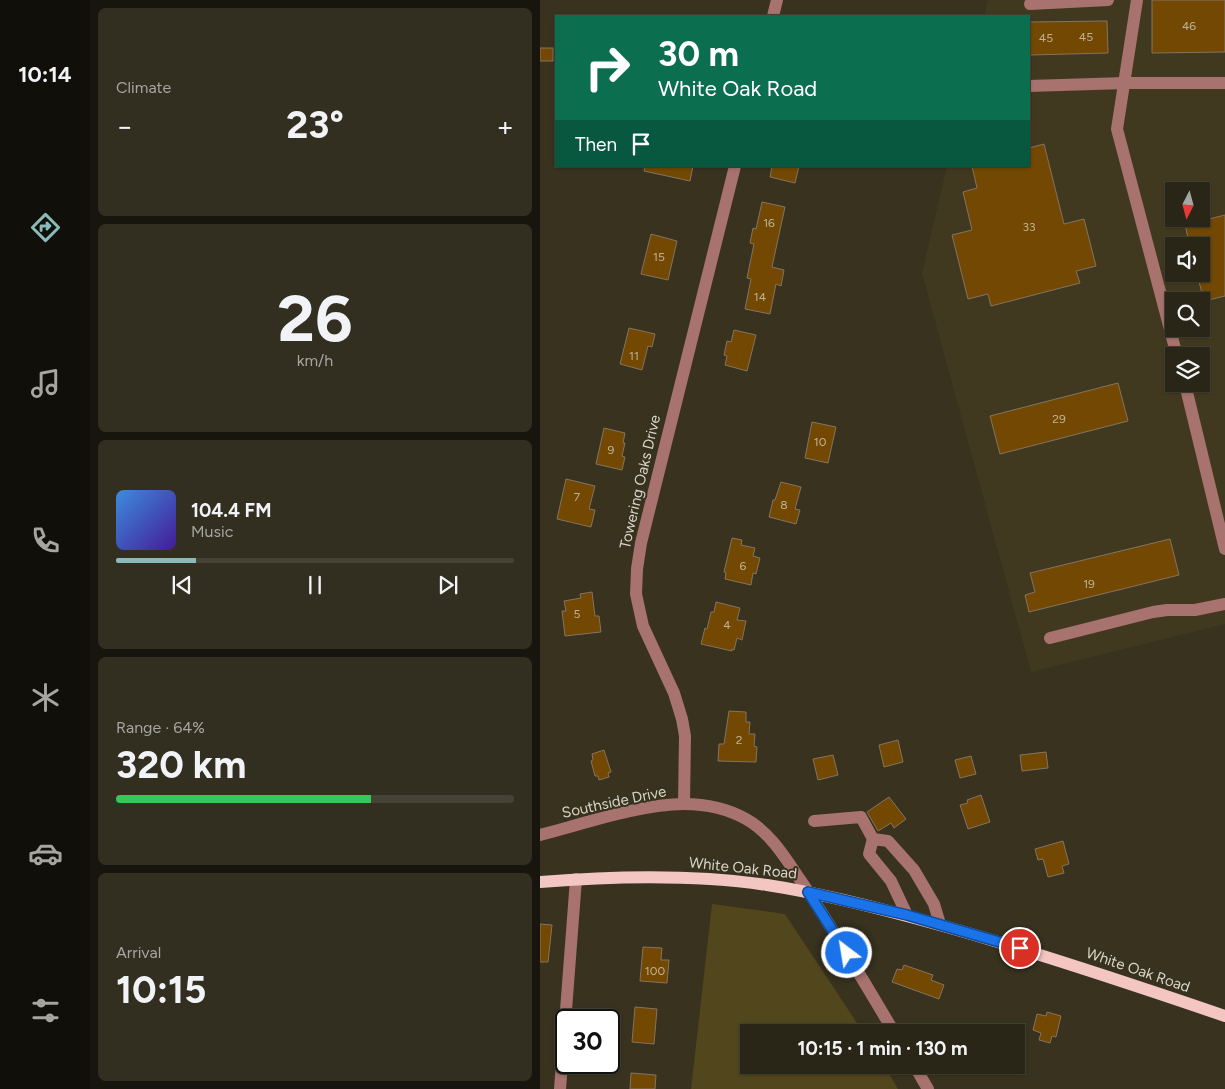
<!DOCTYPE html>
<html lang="en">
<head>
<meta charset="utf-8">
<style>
  :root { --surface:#2a2617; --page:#322e20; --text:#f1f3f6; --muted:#a5a5a1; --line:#464336; --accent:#8bbbb9 }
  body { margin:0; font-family:Figtree,sans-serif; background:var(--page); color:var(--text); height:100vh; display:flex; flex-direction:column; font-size:19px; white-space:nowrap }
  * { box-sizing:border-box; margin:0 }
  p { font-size:16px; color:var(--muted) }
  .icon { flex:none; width:28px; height:28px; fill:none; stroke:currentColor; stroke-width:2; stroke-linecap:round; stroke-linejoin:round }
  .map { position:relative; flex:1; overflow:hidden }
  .panel { display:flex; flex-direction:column; gap:8px; padding:8px; background:#17150d; width:450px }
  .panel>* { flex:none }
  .hud { position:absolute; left:15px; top:15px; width:475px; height:152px; border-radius:0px; box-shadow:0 1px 4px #0004,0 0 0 1px var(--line); background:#0b6e4f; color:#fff; overflow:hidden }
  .needle { width:32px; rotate:186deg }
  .controls { position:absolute; left:625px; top:182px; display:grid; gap:10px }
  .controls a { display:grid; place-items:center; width:45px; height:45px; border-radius:0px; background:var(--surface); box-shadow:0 1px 4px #0004,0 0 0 1px var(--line); font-size:25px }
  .speed { position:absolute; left:15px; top:1009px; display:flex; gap:10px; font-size:25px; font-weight:700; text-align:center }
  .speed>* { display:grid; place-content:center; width:65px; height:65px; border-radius:50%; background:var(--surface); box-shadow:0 1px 4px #0004,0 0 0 1px var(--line); line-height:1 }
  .speed .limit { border:2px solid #111; border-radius:8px; background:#fff; color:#111 }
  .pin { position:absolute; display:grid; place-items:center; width:42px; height:42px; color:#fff; margin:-21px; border:2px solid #fff; border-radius:50%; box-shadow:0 1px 5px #0007 }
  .me { position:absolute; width:55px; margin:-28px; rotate:329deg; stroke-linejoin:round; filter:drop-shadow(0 0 4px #0008) }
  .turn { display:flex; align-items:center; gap:18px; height:105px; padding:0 20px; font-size:22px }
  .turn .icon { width:65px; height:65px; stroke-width:2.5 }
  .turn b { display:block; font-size:35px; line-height:42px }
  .then { display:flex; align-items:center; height:48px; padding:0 20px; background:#0003; gap:10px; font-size:19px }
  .big { font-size:38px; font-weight:700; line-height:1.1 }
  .panel .tile { flex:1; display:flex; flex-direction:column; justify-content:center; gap:8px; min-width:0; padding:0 18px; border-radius:8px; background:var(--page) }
  .panel .dial { align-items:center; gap:0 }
  .dial b { font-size:65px; line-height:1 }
  .song { display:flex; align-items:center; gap:15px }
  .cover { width:60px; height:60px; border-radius:8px; background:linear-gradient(135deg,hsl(210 70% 55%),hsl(260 70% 35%)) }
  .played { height:5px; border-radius:2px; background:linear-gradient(90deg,var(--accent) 20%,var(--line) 20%) }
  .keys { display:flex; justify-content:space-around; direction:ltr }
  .heat { display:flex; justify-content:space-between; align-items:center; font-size:28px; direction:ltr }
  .charge { height:8px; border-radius:4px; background:linear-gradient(90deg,#34c759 64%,var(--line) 0) }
  .trip { position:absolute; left:200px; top:1024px; width:285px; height:50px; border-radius:0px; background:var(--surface); box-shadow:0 1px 4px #0004,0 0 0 1px var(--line); font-weight:700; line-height:50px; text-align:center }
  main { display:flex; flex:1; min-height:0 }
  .dock { display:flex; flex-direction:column; width:90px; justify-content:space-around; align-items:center; background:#110f09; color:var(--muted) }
  .dock .icon { width:35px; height:35px }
  .dock .on { color:var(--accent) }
  .dock b { font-size:22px; color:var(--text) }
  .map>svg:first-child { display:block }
</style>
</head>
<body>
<main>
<nav class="dock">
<b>10:14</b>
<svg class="icon on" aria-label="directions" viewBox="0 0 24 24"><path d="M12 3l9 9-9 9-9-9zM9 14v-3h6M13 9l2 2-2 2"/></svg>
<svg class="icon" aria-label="music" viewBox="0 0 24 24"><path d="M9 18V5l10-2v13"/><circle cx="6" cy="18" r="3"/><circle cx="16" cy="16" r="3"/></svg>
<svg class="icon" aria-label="phone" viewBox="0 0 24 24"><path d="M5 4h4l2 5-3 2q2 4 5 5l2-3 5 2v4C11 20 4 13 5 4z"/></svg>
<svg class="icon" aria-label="climate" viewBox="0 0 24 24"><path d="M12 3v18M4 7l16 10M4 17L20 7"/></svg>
<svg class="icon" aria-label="car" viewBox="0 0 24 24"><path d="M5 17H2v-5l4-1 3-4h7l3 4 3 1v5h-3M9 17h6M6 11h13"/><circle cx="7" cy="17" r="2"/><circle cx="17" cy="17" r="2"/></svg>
<svg class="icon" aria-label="filters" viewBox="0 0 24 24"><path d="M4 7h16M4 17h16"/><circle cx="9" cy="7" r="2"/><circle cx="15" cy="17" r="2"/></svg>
</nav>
<section class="panel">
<div class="tile"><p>Climate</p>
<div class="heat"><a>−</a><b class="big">23°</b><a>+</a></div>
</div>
<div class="tile dial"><b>26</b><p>km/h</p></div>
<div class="tile">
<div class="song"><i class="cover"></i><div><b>104.4 FM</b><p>Music</p></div></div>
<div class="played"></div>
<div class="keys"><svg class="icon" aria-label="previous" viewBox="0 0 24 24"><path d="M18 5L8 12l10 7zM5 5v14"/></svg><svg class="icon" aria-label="pause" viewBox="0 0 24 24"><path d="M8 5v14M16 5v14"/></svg><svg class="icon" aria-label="next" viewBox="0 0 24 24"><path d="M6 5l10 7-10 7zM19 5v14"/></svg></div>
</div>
<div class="tile"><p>Range · 64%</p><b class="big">320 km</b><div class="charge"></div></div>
<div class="tile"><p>Arrival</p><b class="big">10:15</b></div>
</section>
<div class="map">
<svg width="685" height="1089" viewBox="0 0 685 1089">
  <rect width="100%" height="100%" fill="#38321f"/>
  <path fill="#41391f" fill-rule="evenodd" d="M448,0H685V624L491,672L382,273L407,166H489V16H444ZM634,191H661V219H634ZM634,246H661V274H634ZM634,301H661V329H634ZM634,356H661V384H634Z"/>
  <polygon fill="#52461c" points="172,904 245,914 323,1032 209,1032 209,1065 344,1065 358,1089 151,1089"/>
  <g fill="#734802" stroke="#837462">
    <polygon points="612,0 685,0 685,52 612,53"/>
    <polygon points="567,21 568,53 489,55 489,22"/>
    <rect x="0" y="48" width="13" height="13"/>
    <polygon points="504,144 524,224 544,219 556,266 536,271 540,283 451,306 448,294 428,299 412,235 432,230 423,192 437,188 432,166 489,166 489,148"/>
    <polygon points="105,166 153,166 150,181 104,171"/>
    <polygon points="232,166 259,166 255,183 230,177"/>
    <polygon points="222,202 245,207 232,267 244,270 241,286 236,284 230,314 205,309 211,279 207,278 214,244 210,243 213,228 216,229"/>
    <polygon points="685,215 685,296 664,301 657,274 661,274 661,246 650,246 645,225"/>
    <polygon points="111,234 137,241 128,280 101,274"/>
    <polygon points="89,328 115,334 112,347 108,346 102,370 80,364"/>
    <polygon points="194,330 216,335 207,371 185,365 187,356 184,355 187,341 191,342"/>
    <polygon points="578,383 588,421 460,454 450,416"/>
    <polygon points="272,422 296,427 288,463 265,458"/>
    <polygon points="64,428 85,433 83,443 85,443 82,456 85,457 82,470 56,464"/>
    <polygon points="26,479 55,486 49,509 55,510 51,527 17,519"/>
    <polygon points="241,482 261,487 255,509 260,510 256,524 229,517 233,500 235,500"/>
    <polygon points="192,538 202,540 201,545 215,548 213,556 220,558 216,574 213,573 211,585 185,579 186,573 184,572"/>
    <polygon points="630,539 639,575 489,612 485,595 495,592 490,573"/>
    <polygon points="52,592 55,616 59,616 61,632 25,636 22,611 26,611 24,601 41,598 40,594"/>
    <polygon points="176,602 200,608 197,620 206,621 202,640 197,638 194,650 192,649 192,651 161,644 165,628 167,629 171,612 174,612"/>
    <polygon points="189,711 206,712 206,722 210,722 209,734 215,734 214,746 217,747 216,762 178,761 179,744 184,744"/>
    <polygon points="358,740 363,762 344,767 339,745"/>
    <polygon points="64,750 71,772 68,773 69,777 59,780 58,776 55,776 51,761 53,760 52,754"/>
    <polygon points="506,752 508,768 482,771 480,755"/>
    <polygon points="293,755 298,775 278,780 273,759"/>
    <polygon points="431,756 436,774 420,778 415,760"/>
    <polygon points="441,795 450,822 428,829 420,805 428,803 427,800"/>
    <polygon points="349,797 366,819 354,828 351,823 338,831 327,812"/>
    <polygon points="523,841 529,864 522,866 524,873 508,877 503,859 498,860 495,849"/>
    <polygon points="0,924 12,925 8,962 0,962"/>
    <polygon points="103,947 122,948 121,960 129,960 127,983 100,981"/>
    <polygon points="364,965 393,975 391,980 404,985 399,999 352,982 357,969 362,970"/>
    <polygon points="95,1007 117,1009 114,1044 92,1042"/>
    <polygon points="507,1012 521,1016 516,1037 512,1036 510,1043 499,1040 501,1033 493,1030 497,1014 506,1016"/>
    <polygon points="91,1073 116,1075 115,1089 90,1089"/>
  </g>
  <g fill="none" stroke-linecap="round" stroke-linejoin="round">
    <g stroke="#a8726e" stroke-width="12">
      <polyline points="597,0 577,129 637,356"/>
      <polyline points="490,4 568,0"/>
      <polyline points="233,16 237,0"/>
      <polyline points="489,86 585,83 685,83"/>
      <polyline points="645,384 685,549"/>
      <polyline points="510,638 613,612 627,610 655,610 685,604"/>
      <polyline points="144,804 145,736 142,719 134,693 103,626 96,594 97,569 101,543 195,166"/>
      <polyline points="274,821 321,817 333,839"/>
      <path d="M0,835C43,824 101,804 144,804C165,804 188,809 206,819C230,832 246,859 261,881C294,930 324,982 354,1032"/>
      <polyline points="367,915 351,881 329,854 333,839 348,841 374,870 394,904 400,924"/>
      <polyline points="374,1065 388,1089"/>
      <polyline points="20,1089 36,879"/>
    </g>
    <path stroke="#f3c6c2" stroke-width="12" d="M0,882C75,876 152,874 227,885C286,894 343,909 400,925C496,952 591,984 685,1016"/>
  </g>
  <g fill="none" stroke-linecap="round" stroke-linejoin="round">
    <defs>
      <polyline id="route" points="307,953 268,892 367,915 480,948"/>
    </defs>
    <use href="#route" stroke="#114b97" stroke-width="12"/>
    <use href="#route" stroke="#1a73e8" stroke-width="9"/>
  </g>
  <g text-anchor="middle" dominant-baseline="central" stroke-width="4" stroke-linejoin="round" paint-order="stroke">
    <g font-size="12" fill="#bfb297">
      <text x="649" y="26">46</text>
      <text x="546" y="37">45</text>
      <text x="506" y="38">45</text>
      <text x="229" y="223">16</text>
      <text x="489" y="227">33</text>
      <text x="119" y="257">15</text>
      <text x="220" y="297">14</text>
      <text x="94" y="356">11</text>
      <text x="519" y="419">29</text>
      <text x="280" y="442">10</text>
      <text x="71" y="450">9</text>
      <text x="37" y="497">7</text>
      <text x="244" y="505">8</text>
      <text x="203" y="566">6</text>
      <text x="549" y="584">19</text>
      <text x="37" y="614">5</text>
      <text x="187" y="625">4</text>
      <text x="199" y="740">2</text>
      <text x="115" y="971">100</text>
    </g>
    <g font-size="15" fill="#d8d5c9" stroke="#38321f">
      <text transform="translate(100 482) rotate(-77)">Towering Oaks Drive</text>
      <text transform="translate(74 802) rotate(-12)">Southside Drive</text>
      <text transform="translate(203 868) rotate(6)">White Oak Road</text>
      <text transform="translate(598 970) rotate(19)">White Oak Road</text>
    </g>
  </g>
</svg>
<div class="controls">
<a><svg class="needle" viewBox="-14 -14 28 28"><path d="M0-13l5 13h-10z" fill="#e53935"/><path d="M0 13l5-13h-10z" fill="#a5a5a1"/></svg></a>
<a><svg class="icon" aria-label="sound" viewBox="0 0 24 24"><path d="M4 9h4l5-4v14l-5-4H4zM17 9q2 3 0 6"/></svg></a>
<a><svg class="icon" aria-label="search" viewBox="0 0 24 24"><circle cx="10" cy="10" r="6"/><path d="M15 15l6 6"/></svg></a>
<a><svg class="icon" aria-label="layers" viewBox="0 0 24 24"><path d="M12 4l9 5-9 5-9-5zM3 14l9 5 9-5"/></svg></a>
</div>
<div class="speed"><div class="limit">30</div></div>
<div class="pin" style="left:480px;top:948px;background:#d93025"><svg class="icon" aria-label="arrive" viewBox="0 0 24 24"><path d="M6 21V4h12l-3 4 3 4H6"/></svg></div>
<svg class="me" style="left:307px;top:953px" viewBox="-20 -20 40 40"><circle r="17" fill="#1a73e8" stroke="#fff" stroke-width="3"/><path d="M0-11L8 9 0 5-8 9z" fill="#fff"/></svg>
<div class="trip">10:15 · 1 min · 130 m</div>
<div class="hud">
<div class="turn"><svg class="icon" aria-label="right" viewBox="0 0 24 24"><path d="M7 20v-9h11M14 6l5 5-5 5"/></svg><div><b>30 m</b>White Oak Road</div></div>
<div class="then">Then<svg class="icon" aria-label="arrive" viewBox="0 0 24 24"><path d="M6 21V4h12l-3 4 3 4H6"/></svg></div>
</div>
</div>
</main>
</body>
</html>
